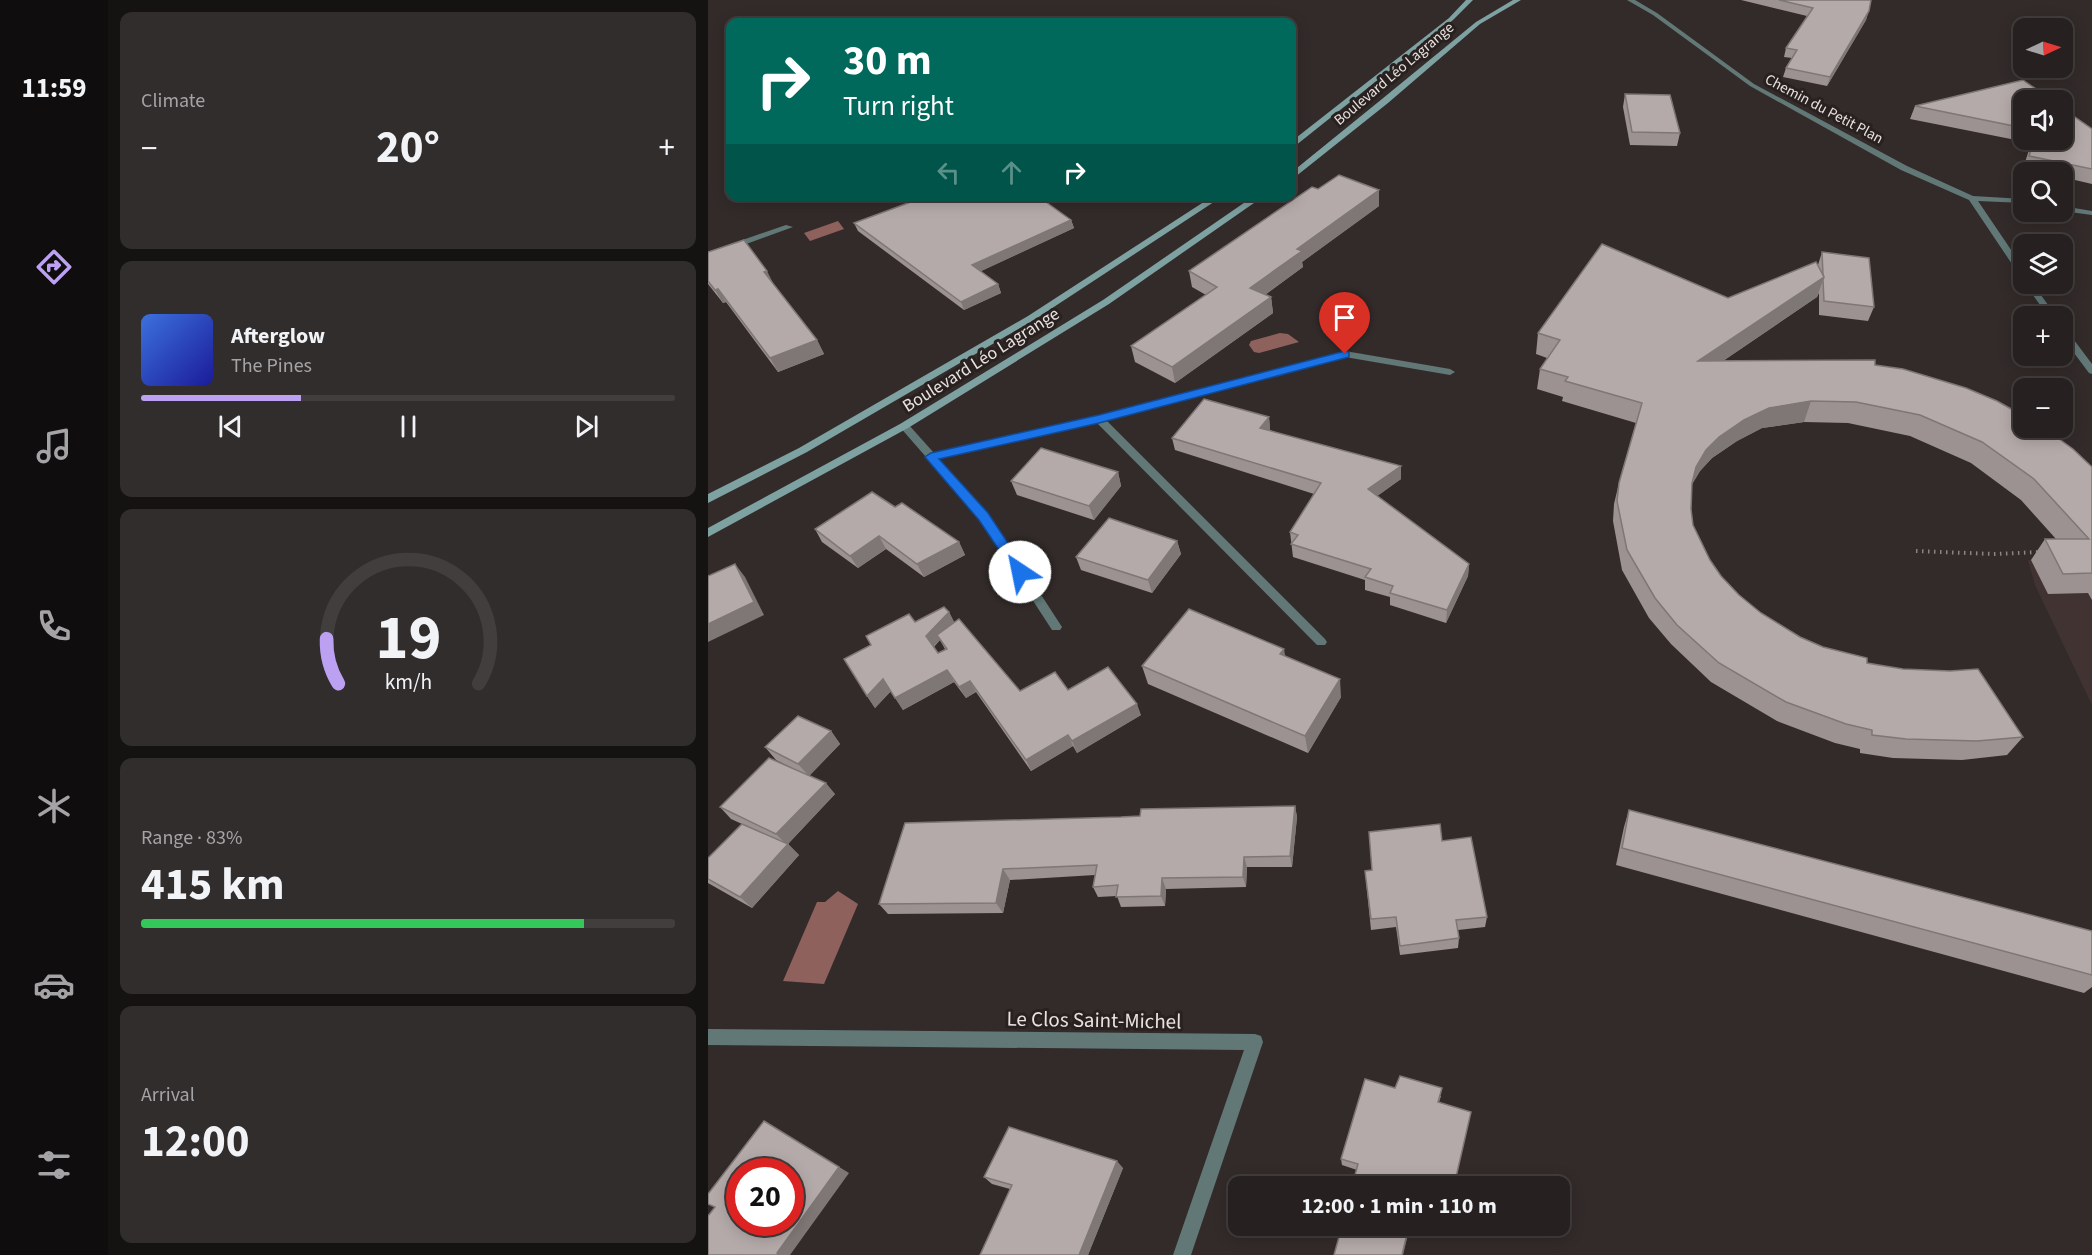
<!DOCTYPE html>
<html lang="en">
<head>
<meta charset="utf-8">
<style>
  :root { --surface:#262020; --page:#322d2d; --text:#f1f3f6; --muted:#a4a3a5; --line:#423e3e; --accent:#bca0f2 }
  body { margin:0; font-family:"Source Sans 3",sans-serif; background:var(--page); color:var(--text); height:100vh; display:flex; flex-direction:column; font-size:22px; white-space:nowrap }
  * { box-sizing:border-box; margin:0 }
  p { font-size:20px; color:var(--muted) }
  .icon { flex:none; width:33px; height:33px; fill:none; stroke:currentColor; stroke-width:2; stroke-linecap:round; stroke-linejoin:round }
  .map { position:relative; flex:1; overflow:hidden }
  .drawer { display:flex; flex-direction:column; gap:12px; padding:12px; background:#151212; width:600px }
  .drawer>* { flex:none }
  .hud { position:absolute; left:18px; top:18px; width:570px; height:183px; border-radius:12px; box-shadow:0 3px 15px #0003,0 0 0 2px var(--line); background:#00695c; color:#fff; overflow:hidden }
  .needle { width:39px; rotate:86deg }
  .buttons { position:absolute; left:1305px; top:18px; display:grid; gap:12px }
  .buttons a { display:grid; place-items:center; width:60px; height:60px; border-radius:12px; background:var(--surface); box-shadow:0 3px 15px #0003,0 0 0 2px var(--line); font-size:30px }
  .speed { position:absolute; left:18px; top:1158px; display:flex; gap:12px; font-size:30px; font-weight:700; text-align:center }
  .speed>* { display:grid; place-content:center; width:78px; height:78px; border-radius:50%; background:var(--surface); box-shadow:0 3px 15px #0003,0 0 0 2px var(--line); line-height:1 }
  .speed .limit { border:9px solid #d22; background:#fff; color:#111 }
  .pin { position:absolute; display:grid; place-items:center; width:51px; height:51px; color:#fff; margin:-62px -26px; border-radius:50% 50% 50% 0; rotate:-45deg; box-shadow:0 0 6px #0007 }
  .pin .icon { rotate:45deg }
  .me { position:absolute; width:66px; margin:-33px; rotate:326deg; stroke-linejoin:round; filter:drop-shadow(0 0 4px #0008) }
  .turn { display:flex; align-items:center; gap:21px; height:126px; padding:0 18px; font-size:27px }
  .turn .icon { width:78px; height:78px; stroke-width:2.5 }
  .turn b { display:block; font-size:42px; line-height:51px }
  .lanes { display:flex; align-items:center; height:57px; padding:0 18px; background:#0003; justify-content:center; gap:30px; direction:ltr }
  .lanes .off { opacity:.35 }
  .big { font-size:45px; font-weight:700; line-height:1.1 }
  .drawer .card { flex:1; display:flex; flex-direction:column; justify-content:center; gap:9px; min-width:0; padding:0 21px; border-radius:12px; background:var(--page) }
  .drawer .dial { align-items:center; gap:0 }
  .dial svg { height:156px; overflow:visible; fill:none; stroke:var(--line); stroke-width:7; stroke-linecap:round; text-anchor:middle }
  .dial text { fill:var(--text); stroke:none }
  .song { display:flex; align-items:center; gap:18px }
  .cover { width:72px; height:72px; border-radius:9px; background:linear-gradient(135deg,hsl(220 70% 55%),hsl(240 70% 35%)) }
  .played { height:6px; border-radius:3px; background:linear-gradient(90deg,var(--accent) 30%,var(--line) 30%) }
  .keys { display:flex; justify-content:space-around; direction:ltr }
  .heat { display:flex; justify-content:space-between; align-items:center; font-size:33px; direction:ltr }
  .charge { height:9px; border-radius:4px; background:linear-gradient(90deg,#34c759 83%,var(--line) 0) }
  .trip { position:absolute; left:520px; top:1176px; width:342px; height:60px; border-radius:12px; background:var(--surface); box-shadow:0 3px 15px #0003,0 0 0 2px var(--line); font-weight:700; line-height:60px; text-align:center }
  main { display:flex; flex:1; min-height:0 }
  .menu { display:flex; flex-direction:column; width:108px; justify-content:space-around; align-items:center; background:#0f0d0d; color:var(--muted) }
  .menu .icon { width:42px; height:42px }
  .menu .selected { color:var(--accent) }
  .menu b { font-size:27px; color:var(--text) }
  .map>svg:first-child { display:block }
</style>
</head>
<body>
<main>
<nav class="menu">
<b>11:59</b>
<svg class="icon selected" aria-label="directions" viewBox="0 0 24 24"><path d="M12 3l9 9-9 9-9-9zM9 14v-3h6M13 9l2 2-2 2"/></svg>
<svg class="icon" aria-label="music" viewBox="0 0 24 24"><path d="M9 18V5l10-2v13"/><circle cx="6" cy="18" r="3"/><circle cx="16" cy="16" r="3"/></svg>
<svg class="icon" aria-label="phone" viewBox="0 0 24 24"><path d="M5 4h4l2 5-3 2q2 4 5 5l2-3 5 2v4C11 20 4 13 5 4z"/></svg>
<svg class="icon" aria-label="climate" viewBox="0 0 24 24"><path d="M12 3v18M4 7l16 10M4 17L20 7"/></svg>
<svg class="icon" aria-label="car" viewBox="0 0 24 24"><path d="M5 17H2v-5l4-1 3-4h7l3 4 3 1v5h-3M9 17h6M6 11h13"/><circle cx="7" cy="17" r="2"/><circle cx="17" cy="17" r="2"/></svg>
<svg class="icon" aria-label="filters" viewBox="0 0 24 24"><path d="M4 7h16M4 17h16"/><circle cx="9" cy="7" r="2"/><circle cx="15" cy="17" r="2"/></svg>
</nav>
<section class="drawer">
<div class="card"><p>Climate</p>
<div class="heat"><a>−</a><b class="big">20°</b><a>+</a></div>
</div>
<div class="card">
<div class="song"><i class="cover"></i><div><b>Afterglow</b><p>The Pines</p></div></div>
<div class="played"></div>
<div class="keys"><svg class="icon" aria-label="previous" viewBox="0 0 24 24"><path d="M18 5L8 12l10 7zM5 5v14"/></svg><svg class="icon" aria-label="pause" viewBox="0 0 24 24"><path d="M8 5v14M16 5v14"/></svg><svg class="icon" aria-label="next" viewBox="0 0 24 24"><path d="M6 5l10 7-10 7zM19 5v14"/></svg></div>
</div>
<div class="card dial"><svg viewBox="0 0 100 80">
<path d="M14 69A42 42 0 1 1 86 69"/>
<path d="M14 69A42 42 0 0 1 8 46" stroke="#bca0f2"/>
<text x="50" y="56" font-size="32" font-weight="700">19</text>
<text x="50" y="72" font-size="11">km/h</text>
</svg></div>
<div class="card"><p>Range · 83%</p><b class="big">415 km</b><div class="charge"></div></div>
<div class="card"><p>Arrival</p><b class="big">12:00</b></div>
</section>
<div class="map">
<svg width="1384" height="1255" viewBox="0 0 1384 1255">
  <rect width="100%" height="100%" fill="#332b2a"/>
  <polygon fill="#413332" points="1384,559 1384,705 1327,585 1320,560"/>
  <g fill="#8e615d">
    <polygon points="130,221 136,229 102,241 96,233"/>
    <polygon points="572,333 580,334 591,342 551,353 546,352 541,345 543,341"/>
    <polygon points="130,891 150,904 116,984 75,981 109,902 117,902"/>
  </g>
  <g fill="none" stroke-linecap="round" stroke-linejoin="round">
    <polyline stroke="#8b8483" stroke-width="4" stroke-dasharray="1.5 4.5" stroke-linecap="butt" points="1208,551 1285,554 1332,552"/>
    <polygon fill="#617877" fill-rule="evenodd" points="637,351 742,369 747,372 742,375 637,357 398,420 617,639 619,642 617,645 609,645 389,423 231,459 280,513 354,627 352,630 344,630 272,519 191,426 192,424 200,424 226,453 391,416"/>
    <g fill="#617877" fill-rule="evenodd">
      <polygon points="919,0 927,0 949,13 1046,84 1199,166 1265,196 1316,199 1316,203 1270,201 1316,269 1316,279 1312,276 1261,200 1193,170 1042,86 945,15"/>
      <polygon points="1354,206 1384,211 1384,215 1354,211"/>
      <polygon points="78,225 85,227 0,258 0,252"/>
      <polygon points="1317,284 1325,284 1348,316 1340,316"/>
      <polygon points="1354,327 1357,328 1384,364 1384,374 1381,373 1354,337"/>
      <polygon points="0,1029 547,1034 553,1036 555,1042 483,1255 465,1255 536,1050 0,1045"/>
    </g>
    <g fill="#7da2a1" fill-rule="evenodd">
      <polygon points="758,0 765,0 745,20 587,146 584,146 584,141 741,18"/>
      <polygon points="805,0 813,0 772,24 680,103 587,177 584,177 584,172 674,99 768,22"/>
      <polygon points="505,196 515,196 326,320 99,452 0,503 0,494 91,448 320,316"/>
      <polygon points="546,196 556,196 401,304 200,428 0,537 0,528 192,424 395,300"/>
    </g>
  </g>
  <g fill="#9b9291" fill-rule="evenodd">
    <polygon points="1033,0 1163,0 1158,20 1119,86 1075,77 1078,68 1084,58 1076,57 1078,48 1099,16"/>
    <polygon points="917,94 972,133 969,146 922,145 915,107"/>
    <polygon points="1316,100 1316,140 1354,140 1384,129 1384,184 1354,177 1354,172 1332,172 1315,169 1323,143 1202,119 1207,106"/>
    <polygon points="610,189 671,206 594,262 595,267 557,295 563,297 565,313 467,383 427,362 423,346 498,295 484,287 481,271"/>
    <polygon points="363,220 366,228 273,271 290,284 293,293 256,310 150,231 146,223"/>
    <polygon points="0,252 66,285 109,340 116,354 70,372 18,302 15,303 0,284"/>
    <polygon points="1114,252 1166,307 1160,321 1111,315 1111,293 1109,297 1015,361 1167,365 1384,467 1384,600 1380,593 1340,594 1323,560 1337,539 1348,539 1313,500 1263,463 1202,436 1140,423 1096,422 1054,428 1029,441 1004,458 992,471 984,484 983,509 985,525 1002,560 1013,576 1031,595 1053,613 1092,637 1115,647 1159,663 1315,737 1299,755 1254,760 1185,758 1152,753 1152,749 1127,743 1069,721 1003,682 963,644 941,618 914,570 905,521 906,504 911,483 928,423 854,401 855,397 829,389 832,369 839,358 828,354 830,333 1020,298 1110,265"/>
    <polygon points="561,417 562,430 693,479 669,496 761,564 760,576 738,623 682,605 682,597 657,590 657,580 585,557 582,532 606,494 467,450 464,438"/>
    <polygon points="410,472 413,486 386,520 309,495 303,481"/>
    <polygon points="187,507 251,542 257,555 216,577 178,549 150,568 114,542 107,529"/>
    <polygon points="469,541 473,554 444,593 373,570 368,557"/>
    <path d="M241,612L246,622L312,691L360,690L433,715L369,753L365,746L323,771L268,692L258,698L246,682L195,710L183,691L167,708L159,696L207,622ZM232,640L237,649L230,653L226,647Z"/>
    <polygon points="577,657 633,697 600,753 440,684 434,666"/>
    <polygon points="123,731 132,744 101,776 127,794 80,844 91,855 44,908 0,883 0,858 45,829 23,819 12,807 84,768 68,760 57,747"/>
    <polygon points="587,806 589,817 584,867 539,867 538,887 458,889 457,906 413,907 409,896 390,897 385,887 387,875 302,880 295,913 180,914 171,904 413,817"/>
    <polygon points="921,810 1384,931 1384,987 1376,993 908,865 916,827"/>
    <polygon points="734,841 779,917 777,927 750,930 751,938 750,948 692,955 688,927 663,930 657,871 664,870"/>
    <polygon points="687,1088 733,1096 731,1102 649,1170 634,1165 633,1159"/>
    <polygon points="415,1168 380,1255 272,1255 302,1189 284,1184 276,1177"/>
    <polygon points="634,1226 738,1226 735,1235 702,1227"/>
  </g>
  <g fill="#7e7776">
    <polygon points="1161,11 1158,20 1119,86 1122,77"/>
    <polygon points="671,190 671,206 594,262 595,267 544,304 542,288 589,249"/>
    <polygon points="363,220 366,228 267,274 264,265"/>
    <polygon points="59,271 66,285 56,272"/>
    <polygon points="1116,277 1109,297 984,382 990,361"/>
    <polygon points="290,284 293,293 256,310 253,302"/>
    <polygon points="10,289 18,302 15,303 7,290"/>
    <polygon points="563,297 565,313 467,383 464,367"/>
    <polygon points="109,340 116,354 70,372 62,358"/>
    <polygon points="1103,401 1096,422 1054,428 1029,441 1004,458 992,471 982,488 988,467 998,450 1011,437 1036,420 1061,408"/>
    <polygon points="561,417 562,430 554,441 552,428"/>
    <polygon points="693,466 693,479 661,502 660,489"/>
    <polygon points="410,472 413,486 386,520 381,506"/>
    <polygon points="171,536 178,549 150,568 142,556"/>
    <polygon points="469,541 473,554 444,593 440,580"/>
    <polygon points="251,542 257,555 216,577 209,564"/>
    <polygon points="27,564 37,577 56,615 0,642 0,624"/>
    <polygon points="761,564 760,576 738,623 739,610"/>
    <polygon points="241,612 247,624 229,635 232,640 224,648 218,636"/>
    <polygon points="576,649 579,667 572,654"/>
    <polygon points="239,670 246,682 195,710 187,698"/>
    <polygon points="175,679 183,691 167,708 159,696"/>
    <polygon points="632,679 633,697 600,753 597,736"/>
    <polygon points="262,681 268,692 258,698 251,687"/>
    <polygon points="429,704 433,715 369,753 364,741"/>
    <polygon points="123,731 132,744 101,776 90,764"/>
    <polygon points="360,735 365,746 323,771 318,760"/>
    <polygon points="118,783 127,794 79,845 68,834"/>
    <polygon points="587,806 589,817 584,867 582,856"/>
    <polygon points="80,844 91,855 44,908 32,897"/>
    <polygon points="536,857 539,867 538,887 535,877"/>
    <polygon points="295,869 302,880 295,913 288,903"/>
    <polygon points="454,878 458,889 457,906 453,896"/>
    <polygon points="56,1121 141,1173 82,1255 71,1255 69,1253"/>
    <polygon points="409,1161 415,1168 380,1255 371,1255"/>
    <polygon points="701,1226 702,1226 695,1255 694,1255"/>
  </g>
  <g fill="#b4aaa9" stroke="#7e7776" stroke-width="1.5" fill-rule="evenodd">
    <polygon points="1071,0 1163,0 1161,11 1122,77 1078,68 1089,50 1078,48 1105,8"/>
    <polygon points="1315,80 1344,100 1316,100 1316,128 1207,106"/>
    <polygon points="917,94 962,95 972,133 924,132"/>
    <polygon points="1354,108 1384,129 1384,169 1321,156 1326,140 1354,140"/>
    <polygon points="631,175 671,190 589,249 594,251 542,288 563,297 464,367 423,346 509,287 481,271 604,187 610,189"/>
    <polygon points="219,196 326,196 328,198 331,197 363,220 264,265 290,284 253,302 146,223"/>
    <polygon points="36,240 59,271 56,272 109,340 62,358 10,289 7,290 0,281 0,252"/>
    <polygon points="894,244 1020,298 1108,262 1116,277 990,361 1167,360 1167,365 1195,369 1258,388 1289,401 1316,416 1316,428 1336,428 1365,449 1384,467 1384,573 1355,574 1337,539 1381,539 1326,479 1274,442 1212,415 1148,402 1103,401 1061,408 1036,420 1011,437 998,450 988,467 984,483 983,509 985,525 1002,560 1013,576 1031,595 1053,613 1092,637 1115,647 1159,658 1159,663 1195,669 1242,671 1270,669 1315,737 1269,741 1198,739 1164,735 1164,730 1138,724 1078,702 1011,663 969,625 947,598 919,550 909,501 911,483 934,403 857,381 860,377 832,369 852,340 830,333"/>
    <polygon points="1114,252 1161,258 1166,307 1116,301 1115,280 1116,277 1115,274"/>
    <polygon points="496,399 561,417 552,428 693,466 660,489 761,564 739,610 682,593 685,586 657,577 663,569 583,544 590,535 582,532 613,483 464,438"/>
    <polygon points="333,448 410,472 381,506 303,481"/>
    <polygon points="164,492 187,507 194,503 251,542 209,564 171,536 142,556 107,529"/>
    <polygon points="401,518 469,541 440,580 368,557"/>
    <polygon points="27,564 46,602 0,624 0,576"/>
    <polygon points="236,607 241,612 218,636 230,653 239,649 229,635 251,619 312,691 347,672 360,690 400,667 429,704 364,741 360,735 318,760 262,681 251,687 239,670 187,698 175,679 159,696 136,659 163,645 158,636 201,614 207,622"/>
    <polygon points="481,609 576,649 572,654 632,679 597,736 434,666"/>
    <polygon points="90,716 123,731 90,764 57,747"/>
    <polygon points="61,758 118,783 68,834 12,807"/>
    <polygon points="587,806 582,856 536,857 535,877 454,878 453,896 408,897 410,885 385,887 389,865 295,869 288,903 171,904 197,823 413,817 432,816 433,809"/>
    <polygon points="921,810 1384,931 1384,975 914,848"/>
    <polygon points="34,824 80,844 32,897 0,879 0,858"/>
    <polygon points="732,824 734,841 763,837 779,917 748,920 751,938 692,946 688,917 663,919 657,871 664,870 661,832"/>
    <polygon points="692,1076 734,1088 730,1102 763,1112 746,1186 644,1186 650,1164 633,1159 657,1079 687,1088"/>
    <path d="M56,1121L131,1167L69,1253L71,1255H0V1216L7,1207L0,1204V1194ZM32,1172H82V1222H32Z"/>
    <polygon points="301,1127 409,1161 371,1255 272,1255 304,1185 276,1177"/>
    <polygon points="634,1226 701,1226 694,1255 626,1255"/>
    <polygon points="719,1226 737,1226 736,1230"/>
  </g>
  <polygon fill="#1a73e8" stroke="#114b97" stroke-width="1.5" points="637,351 641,352 641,357 391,423 231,459 280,513 319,572 312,576 308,575 271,520 217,457 223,453 391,415"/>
  <g text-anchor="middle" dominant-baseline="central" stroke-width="6" stroke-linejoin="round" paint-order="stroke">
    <g font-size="15" fill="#e8e2e1" stroke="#292120">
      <text transform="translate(686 74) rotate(-40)">Boulevard Léo Lagrange</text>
      <text transform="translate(1116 109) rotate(28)">Chemin du Petit Plan</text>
    </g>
    <g font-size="18" fill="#e8e2e1" stroke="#292120">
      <text transform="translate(273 360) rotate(-32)">Boulevard Léo Lagrange</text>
    </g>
    <g font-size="21" fill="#e8e2e1" stroke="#292120">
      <text transform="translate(386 1020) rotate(1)">Le Clos Saint-Michel</text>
    </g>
  </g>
</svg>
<div class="buttons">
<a><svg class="needle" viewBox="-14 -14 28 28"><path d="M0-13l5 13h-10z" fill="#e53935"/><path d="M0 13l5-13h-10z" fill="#a4a3a5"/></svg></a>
<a><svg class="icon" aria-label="sound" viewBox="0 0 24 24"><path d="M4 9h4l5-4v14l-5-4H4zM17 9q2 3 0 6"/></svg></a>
<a><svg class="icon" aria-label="search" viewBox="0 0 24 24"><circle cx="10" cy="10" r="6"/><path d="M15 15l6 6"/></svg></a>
<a><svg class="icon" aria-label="layers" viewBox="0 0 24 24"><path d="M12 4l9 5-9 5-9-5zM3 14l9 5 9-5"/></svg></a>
<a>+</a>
<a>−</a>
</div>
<div class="speed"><div class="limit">20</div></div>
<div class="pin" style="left:637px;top:354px;background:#d93025"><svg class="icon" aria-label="arrive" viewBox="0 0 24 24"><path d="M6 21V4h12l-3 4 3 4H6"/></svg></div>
<svg class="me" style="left:312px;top:572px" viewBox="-20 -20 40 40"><circle r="19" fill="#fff"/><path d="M0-13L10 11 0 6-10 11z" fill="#1a73e8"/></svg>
<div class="trip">12:00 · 1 min · 110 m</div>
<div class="hud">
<div class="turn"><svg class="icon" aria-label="right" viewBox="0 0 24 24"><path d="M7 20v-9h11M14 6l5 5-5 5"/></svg><div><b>30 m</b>Turn right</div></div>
<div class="lanes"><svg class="icon off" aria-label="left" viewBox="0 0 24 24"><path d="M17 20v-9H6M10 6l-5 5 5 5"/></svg><svg class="icon off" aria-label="ahead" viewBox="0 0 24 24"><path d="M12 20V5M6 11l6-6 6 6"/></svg><svg class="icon" aria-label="right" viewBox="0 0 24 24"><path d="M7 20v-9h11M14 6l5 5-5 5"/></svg></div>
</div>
</div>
</main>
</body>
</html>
